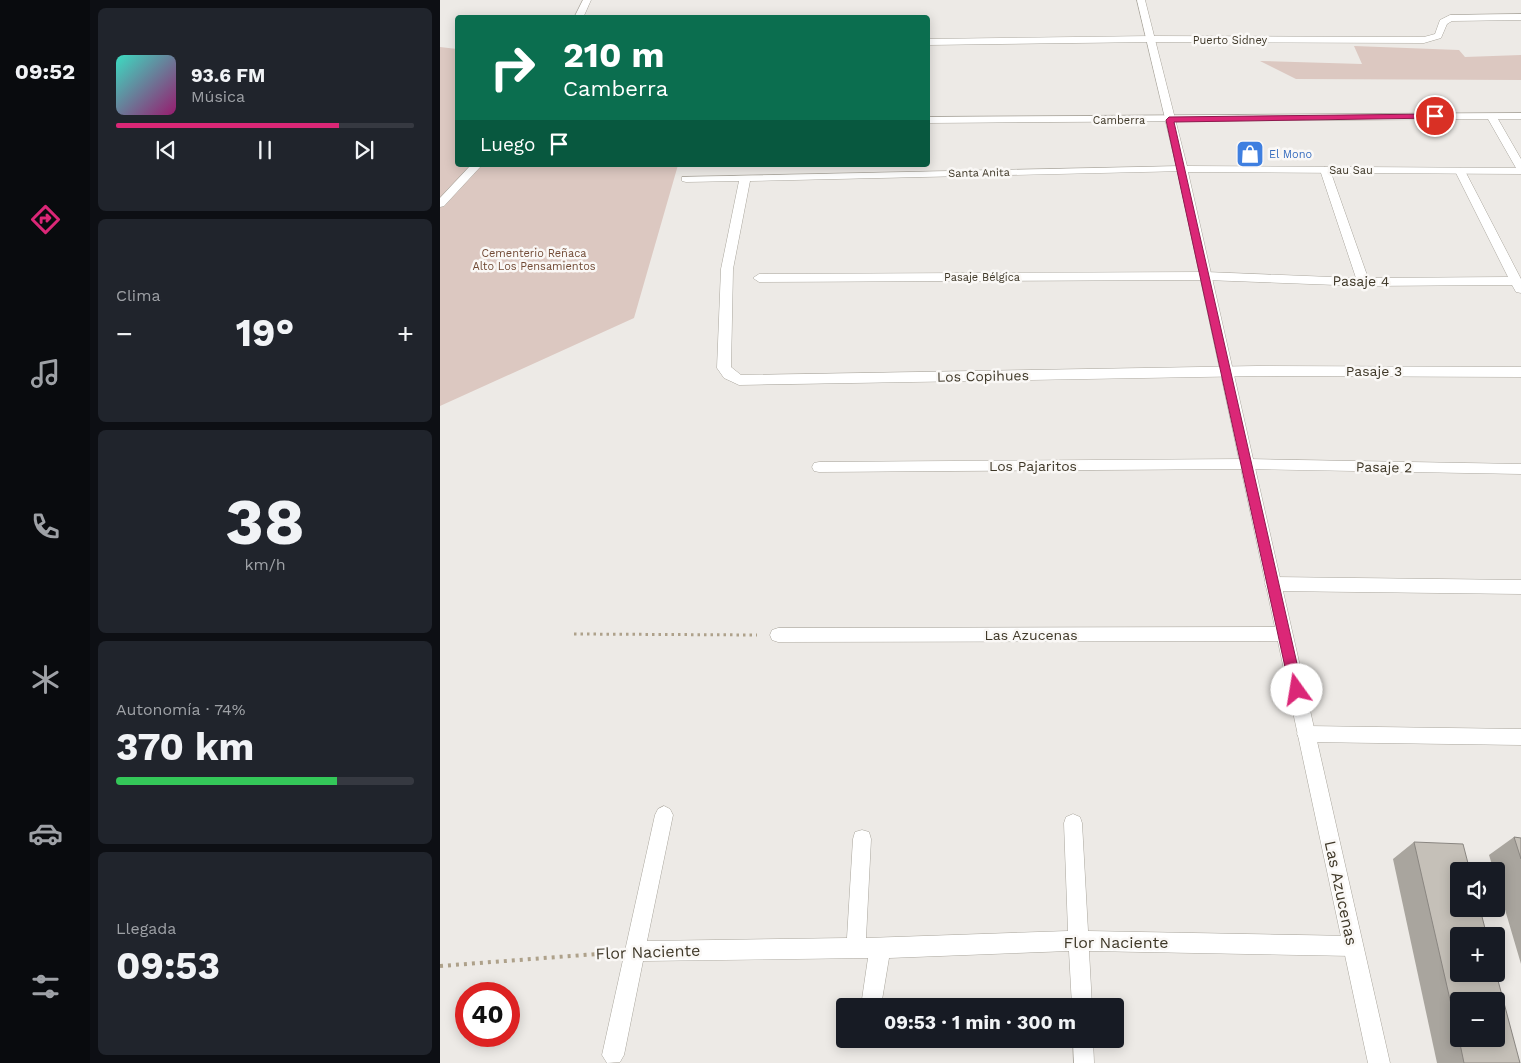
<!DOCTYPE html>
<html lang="es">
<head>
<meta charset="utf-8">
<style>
  :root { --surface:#171b24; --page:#20242c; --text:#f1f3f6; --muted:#9ea1a6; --line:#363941; --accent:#db2777 }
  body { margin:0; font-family:"Work Sans",sans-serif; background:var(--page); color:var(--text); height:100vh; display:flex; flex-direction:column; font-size:19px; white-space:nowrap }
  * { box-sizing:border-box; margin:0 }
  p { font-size:16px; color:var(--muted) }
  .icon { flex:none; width:28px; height:28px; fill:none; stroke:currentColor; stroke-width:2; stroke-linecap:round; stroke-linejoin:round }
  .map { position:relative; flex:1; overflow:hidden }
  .details { display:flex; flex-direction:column; gap:8px; padding:8px; background:#0d0f14; width:350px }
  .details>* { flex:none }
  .banner { position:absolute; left:15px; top:15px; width:475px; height:152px; border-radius:5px; box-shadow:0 2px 12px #0003; background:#0b6e4f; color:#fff; overflow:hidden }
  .tools { position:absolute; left:1010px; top:862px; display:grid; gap:10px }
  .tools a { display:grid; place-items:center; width:55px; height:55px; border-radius:5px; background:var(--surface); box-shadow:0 2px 12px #0003; font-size:25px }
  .speed { position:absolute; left:15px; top:982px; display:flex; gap:10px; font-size:25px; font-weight:700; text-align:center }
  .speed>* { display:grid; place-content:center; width:65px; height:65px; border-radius:50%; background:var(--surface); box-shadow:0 2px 12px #0003; line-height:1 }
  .speed .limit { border:8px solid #d22; background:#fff; color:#111 }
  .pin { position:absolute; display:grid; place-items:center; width:42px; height:42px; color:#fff; margin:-21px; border:2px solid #fff; border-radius:50%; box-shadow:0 1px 5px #0007 }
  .me { position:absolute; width:55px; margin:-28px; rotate:347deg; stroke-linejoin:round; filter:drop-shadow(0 0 4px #0008) }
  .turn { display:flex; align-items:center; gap:18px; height:105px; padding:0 25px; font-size:22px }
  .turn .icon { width:65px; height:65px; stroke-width:2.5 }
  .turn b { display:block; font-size:35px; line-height:42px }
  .then { display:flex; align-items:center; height:48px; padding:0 25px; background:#0003; gap:10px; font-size:19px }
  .big { font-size:38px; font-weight:700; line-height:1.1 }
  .details .widget { flex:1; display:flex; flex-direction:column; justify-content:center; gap:8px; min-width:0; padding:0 18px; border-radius:8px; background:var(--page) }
  .details .dial { align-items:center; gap:0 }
  .dial b { font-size:65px; line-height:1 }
  .song { display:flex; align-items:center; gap:15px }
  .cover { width:60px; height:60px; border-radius:8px; background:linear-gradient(135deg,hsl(170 70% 55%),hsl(320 70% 35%)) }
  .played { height:5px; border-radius:2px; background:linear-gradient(90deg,var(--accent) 75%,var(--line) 75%) }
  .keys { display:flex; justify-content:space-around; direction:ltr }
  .heat { display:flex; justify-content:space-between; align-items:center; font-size:28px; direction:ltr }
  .charge { height:8px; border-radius:4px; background:linear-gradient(90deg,#34c759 74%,var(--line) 0) }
  .trip { position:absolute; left:396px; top:998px; width:288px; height:50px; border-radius:5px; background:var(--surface); box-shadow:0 2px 12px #0003; font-weight:700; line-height:50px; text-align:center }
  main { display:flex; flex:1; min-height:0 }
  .tab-bar { display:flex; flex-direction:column; width:90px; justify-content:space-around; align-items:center; background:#090b0e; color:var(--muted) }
  .tab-bar .icon { width:35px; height:35px }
  .tab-bar .active { color:var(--accent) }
  .tab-bar b { font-size:22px; color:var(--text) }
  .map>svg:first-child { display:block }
</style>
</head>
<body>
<main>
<nav class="tab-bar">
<b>09:52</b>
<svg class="icon active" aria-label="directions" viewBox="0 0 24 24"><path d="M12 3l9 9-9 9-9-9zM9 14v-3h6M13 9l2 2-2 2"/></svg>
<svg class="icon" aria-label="music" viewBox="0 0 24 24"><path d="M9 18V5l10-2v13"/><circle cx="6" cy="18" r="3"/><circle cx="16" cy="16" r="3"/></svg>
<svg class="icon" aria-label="phone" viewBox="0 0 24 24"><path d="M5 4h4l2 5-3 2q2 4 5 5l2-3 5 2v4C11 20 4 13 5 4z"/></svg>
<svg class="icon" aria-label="climate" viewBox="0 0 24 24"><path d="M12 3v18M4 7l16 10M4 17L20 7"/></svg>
<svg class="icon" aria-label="car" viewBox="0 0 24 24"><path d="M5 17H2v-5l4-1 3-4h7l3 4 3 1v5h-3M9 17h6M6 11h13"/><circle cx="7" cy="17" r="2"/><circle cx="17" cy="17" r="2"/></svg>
<svg class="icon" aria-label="filters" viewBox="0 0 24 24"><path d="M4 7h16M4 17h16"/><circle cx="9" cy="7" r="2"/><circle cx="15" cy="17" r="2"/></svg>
</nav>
<section class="details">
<div class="widget">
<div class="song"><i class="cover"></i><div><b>93.6 FM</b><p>Música</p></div></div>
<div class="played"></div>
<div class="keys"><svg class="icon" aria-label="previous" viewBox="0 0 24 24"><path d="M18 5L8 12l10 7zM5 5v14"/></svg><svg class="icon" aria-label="pause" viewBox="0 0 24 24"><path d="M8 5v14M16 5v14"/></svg><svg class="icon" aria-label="next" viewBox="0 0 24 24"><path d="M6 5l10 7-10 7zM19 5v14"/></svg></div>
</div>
<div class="widget"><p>Clima</p>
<div class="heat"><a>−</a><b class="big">19°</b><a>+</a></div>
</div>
<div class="widget dial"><b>38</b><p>km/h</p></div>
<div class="widget"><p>Autonomía · 74%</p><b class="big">370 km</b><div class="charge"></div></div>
<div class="widget"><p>Llegada</p><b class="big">09:53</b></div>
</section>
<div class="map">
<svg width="1081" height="1063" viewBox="0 0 1081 1063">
  <rect width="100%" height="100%" fill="#edeae6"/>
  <g fill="#dcc8c1">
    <polygon points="914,46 1019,50 1025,57 1081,55 1081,80 856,79 820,61 922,64"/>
    <polygon points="0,47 17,49 18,165 238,165 194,318 0,406"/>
  </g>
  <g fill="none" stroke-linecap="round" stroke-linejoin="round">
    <defs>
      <polygon id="service" points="31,165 42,165 4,206 0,207 0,198"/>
      <g id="minor">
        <polygon points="143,0 151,0 143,18 134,18"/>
        <polygon points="1081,14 1081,20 1012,21 1007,24 1001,38 984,43 712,42 488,45 488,39 712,36 984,37 995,34 1000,20 1010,15"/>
        <polygon points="1081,113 1081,119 1058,119 1081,159 1081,171 1076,168 1048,119 488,123 488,117"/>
        <polygon points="742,166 746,167 746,171 310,181 293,269 291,367 301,375 817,366 1081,367 1081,377 817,376 299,385 284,378 277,368 281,269 299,181 246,182 242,181 242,177"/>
        <polygon points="885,167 890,170 928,278 1068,277 1015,171 1020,168 1024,169 1081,279 1081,293 1076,292 1072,285 923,286 766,280 319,282 313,278 319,274 766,272 916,278 880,170"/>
        <polygon points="807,459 1081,464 1081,474 807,469 379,472 374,471 372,467 374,463 379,462"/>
        <polygon points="833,577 1081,580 1081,594 833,591 827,589 825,584 827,579"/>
        <polygon points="844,627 850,629 852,634 850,639 844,641 338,642 332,640 330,635 332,630 338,628"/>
        <polygon points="866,726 1081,729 1081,745 866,742 860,740 857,734 860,728"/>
        <polygon points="224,806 230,809 233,815 207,941 407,938 413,839 415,832 422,830 429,832 431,839 426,938 628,931 624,823 626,817 633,814 640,817 642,823 648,931 913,936 920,939 923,946 920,953 913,956 649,951 652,1006 632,1006 629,951 449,958 441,1006 421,1006 428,958 203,961 184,1055 180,1062 167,1063 162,1055 215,815 218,809"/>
        <polygon points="633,1039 653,1039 654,1063 634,1063"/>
      </g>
      <polygon id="tertiary" points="697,0 705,0 747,166 1081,168 1081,174 748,172 950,1063 928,1063 737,169"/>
    </defs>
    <use href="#service" stroke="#aaa69d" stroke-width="1"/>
    <use href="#minor" stroke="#aaa69d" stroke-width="1"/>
    <use href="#tertiary" stroke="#aaa69d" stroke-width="1"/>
    <polyline stroke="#aea18a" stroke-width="3" stroke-dasharray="2.5 4" stroke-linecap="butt" points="134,634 317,635"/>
    <polyline stroke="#aea18a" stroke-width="4" stroke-dasharray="3 5" stroke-linecap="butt" points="0,966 170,953"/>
    <use href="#service" fill="#fff" fill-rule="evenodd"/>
    <use href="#minor" fill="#fff" fill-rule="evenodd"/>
    <use href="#tertiary" fill="#fff" fill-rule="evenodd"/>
  </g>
  <g fill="#a9a59e">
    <polygon points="1074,837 1081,838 1081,964 1056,879 1056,871 1054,871 1049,855"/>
    <polygon points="974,842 1080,1063 997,1063 953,859"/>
  </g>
  <g fill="#c5c0b8" stroke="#8a8681">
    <polygon points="1074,837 1081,838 1081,859"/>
    <polygon points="974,842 1023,844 1030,871 1019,871 1019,909 1040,909 1047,936 1019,936 1019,974 1056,974 1056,973 1080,1063 1024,1063 1019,1039 1056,1039 1056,1001 1019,1001 1019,1039"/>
  </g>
  <polygon fill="#db2777" stroke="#8e194d" points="995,114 997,115 997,118 734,122 863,690 861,694 857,696 852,694 850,690 726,120 729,117"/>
  <defs>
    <symbol id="shop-square" viewBox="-11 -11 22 22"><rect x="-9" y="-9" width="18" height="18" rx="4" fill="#3f7fe0" stroke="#faf8f6"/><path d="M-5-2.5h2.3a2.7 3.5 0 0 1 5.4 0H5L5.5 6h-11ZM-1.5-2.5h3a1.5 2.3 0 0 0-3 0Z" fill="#fff"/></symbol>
  </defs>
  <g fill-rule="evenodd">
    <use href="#shop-square" x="794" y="138" width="32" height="32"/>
  </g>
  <g text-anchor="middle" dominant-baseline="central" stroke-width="5" stroke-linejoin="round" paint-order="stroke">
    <g font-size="11" fill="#3e3727" stroke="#faf8f6">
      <text x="790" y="40">Puerto Sidney</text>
      <text x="679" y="120">Camberra</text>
      <text x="911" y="170">Sau Sau</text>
      <text transform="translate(539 173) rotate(-1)">Santa Anita</text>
      <text x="542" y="277">Pasaje Bélgica</text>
    </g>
    <g font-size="11" fill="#366cbe" stroke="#faf8f6" text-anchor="start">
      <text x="829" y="154">El Mono</text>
    </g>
    <g font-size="11" fill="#714a35" stroke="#faf8f6">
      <text x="94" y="253">Cementerio Reñaca<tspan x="94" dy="13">Alto Los Pensamientos</tspan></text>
    </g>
    <g font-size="14" fill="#3e3727" stroke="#faf8f6">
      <text transform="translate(921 281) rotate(1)">Pasaje 4</text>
      <text x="934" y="371">Pasaje 3</text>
      <text transform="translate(543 376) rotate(-1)">Los Copihues</text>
      <text x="593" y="466">Los Pajaritos</text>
      <text transform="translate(944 467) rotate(1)">Pasaje 2</text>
      <text x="591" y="635">Las Azucenas</text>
    </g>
    <g font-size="16" fill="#3e3727" stroke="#faf8f6">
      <text transform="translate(901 893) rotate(78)">Las Azucenas</text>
      <text x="676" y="942">Flor Naciente</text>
      <text transform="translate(208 952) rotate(-2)">Flor Naciente</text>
    </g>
  </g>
</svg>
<div class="tools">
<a><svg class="icon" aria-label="sound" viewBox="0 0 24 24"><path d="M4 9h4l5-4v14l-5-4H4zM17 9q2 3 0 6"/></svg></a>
<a>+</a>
<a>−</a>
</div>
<div class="speed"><div class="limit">40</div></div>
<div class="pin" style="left:995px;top:116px;background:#d93025"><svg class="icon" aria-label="arrive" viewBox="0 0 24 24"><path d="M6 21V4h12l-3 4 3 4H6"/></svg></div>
<svg class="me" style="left:857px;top:690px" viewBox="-20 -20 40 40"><circle r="19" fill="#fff"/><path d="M0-13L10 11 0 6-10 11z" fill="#db2777"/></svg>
<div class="trip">09:53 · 1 min · 300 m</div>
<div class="banner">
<div class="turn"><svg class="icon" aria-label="right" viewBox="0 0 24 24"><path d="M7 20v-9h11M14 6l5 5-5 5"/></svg><div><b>210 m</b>Camberra</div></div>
<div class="then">Luego<svg class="icon" aria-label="arrive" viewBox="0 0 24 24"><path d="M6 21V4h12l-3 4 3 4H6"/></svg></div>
</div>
</div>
</main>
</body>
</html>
